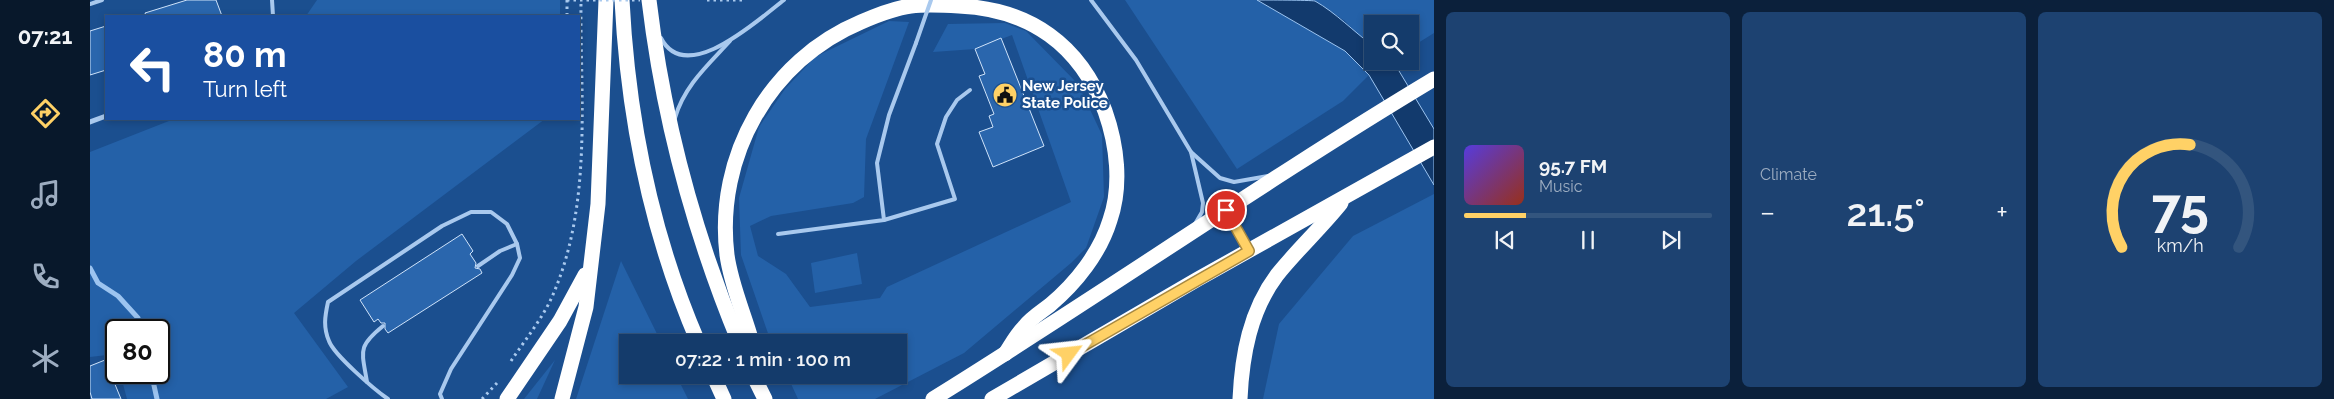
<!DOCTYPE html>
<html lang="en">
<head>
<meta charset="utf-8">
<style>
  :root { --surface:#143b6b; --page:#1d4271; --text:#f1f3f6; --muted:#9dadc1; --line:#33557e; --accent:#ffd166 }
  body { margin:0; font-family:Raleway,sans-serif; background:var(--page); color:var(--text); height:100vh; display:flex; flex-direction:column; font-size:19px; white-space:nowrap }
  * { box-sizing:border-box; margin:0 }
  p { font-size:16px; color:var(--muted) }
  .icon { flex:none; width:28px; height:28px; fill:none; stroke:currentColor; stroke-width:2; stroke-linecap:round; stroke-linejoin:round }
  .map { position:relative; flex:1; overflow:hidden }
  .side { display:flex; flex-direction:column; gap:12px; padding:12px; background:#0b203b; width:900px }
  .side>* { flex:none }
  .hud { position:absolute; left:15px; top:15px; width:475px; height:105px; border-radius:0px; box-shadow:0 2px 8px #0003,0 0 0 1px var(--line); background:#1a4fa0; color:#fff; overflow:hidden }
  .fabs { position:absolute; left:1274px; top:15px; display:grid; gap:10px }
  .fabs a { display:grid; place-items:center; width:55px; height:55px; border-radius:0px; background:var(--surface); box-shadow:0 2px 8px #0003,0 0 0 1px var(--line); font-size:25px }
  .speed { position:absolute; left:15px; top:319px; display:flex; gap:10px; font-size:25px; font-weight:700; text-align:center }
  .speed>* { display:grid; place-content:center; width:65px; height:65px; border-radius:50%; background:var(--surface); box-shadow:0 2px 8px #0003,0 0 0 1px var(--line); line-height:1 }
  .speed .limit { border:2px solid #111; border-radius:8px; background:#fff; color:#111 }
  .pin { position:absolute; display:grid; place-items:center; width:42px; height:42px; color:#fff; margin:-21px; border:2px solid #fff; border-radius:50%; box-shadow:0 1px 5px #0007 }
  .me { position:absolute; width:55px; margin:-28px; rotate:60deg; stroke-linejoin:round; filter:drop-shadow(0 0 4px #0008) }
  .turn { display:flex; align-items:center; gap:18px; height:105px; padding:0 15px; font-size:22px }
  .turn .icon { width:65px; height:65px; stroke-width:2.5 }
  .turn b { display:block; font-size:35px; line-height:42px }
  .big { font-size:38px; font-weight:600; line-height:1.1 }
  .side .widget { flex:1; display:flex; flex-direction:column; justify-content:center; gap:8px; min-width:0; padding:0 18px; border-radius:8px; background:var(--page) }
  .side .dial { align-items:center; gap:0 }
  .dial svg { height:130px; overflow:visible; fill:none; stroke:var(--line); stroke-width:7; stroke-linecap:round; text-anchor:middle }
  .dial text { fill:var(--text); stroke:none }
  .song { display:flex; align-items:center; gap:15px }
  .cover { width:60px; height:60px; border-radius:8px; background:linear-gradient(135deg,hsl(250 70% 55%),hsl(10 70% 35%)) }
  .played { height:5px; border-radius:2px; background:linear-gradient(90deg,var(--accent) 25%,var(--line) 25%) }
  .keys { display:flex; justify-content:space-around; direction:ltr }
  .heat { display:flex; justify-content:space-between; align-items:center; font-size:28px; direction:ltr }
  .side .tiles { flex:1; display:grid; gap:12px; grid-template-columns:repeat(3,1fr) }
  .trip { position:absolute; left:529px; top:334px; width:288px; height:50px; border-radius:0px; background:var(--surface); box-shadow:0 2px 8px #0003,0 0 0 1px var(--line); font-weight:600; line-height:50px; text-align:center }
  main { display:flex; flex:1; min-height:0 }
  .menu { display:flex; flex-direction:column; width:90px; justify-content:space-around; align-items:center; background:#08182b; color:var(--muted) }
  .menu .icon { width:35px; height:35px }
  .menu .on { color:var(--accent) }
  .menu b { font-size:22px; color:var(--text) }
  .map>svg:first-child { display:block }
</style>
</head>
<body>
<main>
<nav class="menu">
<b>07:21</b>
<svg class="icon on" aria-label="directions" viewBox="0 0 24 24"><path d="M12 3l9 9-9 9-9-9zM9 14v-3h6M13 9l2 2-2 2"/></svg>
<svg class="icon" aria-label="music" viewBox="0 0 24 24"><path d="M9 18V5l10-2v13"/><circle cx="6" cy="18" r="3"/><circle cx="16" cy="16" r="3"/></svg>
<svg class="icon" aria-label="phone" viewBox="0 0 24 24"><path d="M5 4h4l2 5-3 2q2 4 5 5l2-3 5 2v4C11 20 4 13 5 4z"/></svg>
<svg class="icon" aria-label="climate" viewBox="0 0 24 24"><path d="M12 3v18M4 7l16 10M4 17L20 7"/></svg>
</nav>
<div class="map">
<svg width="1344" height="399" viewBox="0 0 1344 399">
  <rect width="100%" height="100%" fill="#1b4f8f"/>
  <g fill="#2461a8">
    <polygon points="227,0 470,0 470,16 216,16"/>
    <polygon points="1035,0 1167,0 1255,51 1279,75 1253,101 1147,169"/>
    <polygon points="1224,0 1344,0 1344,33 1320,48 1320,24 1282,24 1282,45 1265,32 1255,21"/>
    <polygon points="799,21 819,22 776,139 774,197 763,203 681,216 660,226 668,256 696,274 720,307 790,298 797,287 981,202 922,35 885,49 843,52 858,24 915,23 936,31 988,84 1012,135 1014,197 996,248 981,263 874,353 785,399 708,399 697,375 808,375 808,342 681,342 651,255 649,198 669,127 695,89 725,57"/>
    <polygon points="84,119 455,119 266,261 204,313 258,387 236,399 37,399 30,373 69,372 69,330 26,330 26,356 25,354 0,357 0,152"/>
    <polygon points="1344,194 1344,399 1173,399 1189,324 1263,236"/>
    <polygon points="767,253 772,284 725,293 721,263"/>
    <polygon points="531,261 571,342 538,342 538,375 586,375 598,399 486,399"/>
    <polygon points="465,360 447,399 434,399"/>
  </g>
  <path fill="#123a6d" stroke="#9cc4f0" d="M1167,0C1176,0 1219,0 1225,1C1246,13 1263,31 1282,45V61H1303L1344,129V185L1279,75L1255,51Z"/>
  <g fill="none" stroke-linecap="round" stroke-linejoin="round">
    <g stroke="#9cc4f0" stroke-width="5">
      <polyline points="0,268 8,283 28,296 48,318 50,330"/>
      <polyline points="61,372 67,399"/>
    </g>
  </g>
  <g fill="#2a66ad" stroke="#cfe3fa">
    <polygon points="97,0 126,0 132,16 56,16 55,13"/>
    <polygon points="16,26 16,70 0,75 0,31"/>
    <polygon points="911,38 954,146 903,167 889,132 903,127 899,116 904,114 889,76 895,74 885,49"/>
    <polygon points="372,234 383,251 380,254 386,263 385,268 390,269 392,273 298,333 295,329 295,323 291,323 288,319 284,322 270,300"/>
    <polygon points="15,360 31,399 2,399 0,392 0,366"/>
  </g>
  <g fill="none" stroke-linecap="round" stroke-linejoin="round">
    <g stroke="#a9c9ee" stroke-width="3" stroke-dasharray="2.5 4" stroke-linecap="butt">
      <polyline points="477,0 477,16"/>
      <polyline points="617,0 652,0"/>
      <path d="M421,361C435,340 452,319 462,297C503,204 490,98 491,0"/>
      <polyline points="392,399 407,383"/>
    </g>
    <g stroke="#a9c9ee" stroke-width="4">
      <polyline points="182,0 183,16"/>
      <polyline points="1001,0 1046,60 1101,152 1130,178 1144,182 1178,176"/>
      <polyline points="0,4 12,0"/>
      <path d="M571,38C596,87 669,19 694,0"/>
      <path d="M585,118C594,86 618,65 640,41"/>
      <polyline points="1101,152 1113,203 1112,212 1105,224"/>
      <polyline points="1138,214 1157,246"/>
      <polyline points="794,220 865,199 847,144 856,117 867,100 880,90"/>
      <polyline points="688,234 794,220 787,163 799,115 826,43"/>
      <polyline points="388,266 410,251 427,244"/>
      <path d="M277,382C272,351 267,347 293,326"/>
      <path d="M298,399C285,390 244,355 239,341C233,327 235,316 238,302L352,226L381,212H401L417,224L427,244L430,258L422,275L361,369L350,394L352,399"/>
    </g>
    <polyline stroke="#a9c9ee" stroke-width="5" points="0,122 16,116"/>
    <g stroke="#fff" stroke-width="15">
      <path d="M532,0C538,118 561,233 608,342"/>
      <path d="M559,0C573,117 604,233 649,342"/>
      <path d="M662,342C654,313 641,285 637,255C625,156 680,60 771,22C787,15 804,8 821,6C837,4 853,5 869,6C940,9 990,45 1015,111C1027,145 1032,185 1020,220C1010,253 986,283 960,305C951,312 941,318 934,327C926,335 921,345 915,354"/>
      <polyline points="623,375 634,399"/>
      <polyline points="663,375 675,399"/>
      <polyline points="417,399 470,321 495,275"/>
      <polyline points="472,399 496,307 508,204 516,0"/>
      <path d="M843,399C1011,295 1174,181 1344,79"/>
      <polyline points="902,399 1108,279 1344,147"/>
      <path d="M1150,399C1152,355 1160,311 1187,275C1207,250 1231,228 1251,203"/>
    </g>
    <polyline stroke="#a9c9ee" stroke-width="3" stroke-dasharray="2.5 4" stroke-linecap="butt" points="477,0 550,0"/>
    <polyline stroke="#a9c9ee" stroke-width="4" points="826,43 841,0"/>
  </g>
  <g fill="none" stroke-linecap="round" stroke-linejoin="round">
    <defs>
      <polyline id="route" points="979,354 1159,251 1136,210"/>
    </defs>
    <use href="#route" stroke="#a68842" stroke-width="12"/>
    <use href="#route" stroke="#ffd166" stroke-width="9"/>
  </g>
  <defs>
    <symbol id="civic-disc" viewBox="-11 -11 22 22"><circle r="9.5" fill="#ffd166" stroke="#1b4f8f"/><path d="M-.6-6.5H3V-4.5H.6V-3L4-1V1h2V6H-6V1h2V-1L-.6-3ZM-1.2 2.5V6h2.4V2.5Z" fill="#111"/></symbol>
  </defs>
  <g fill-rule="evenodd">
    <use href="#civic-disc" x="901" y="81" width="28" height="28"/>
  </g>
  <g text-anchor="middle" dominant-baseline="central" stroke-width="5" stroke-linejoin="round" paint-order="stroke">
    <g font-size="15" font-weight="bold" fill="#fff" stroke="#1b4f8f" text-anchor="start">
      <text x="932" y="86">New Jersey<tspan x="932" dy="17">State Police</tspan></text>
    </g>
  </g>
</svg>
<div class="fabs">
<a><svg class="icon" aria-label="search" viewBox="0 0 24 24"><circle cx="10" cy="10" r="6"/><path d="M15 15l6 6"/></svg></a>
</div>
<div class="speed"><div class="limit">80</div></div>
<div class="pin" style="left:1136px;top:210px;background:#d93025"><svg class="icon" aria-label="arrive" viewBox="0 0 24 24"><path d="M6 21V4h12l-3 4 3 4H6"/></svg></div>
<svg class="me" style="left:979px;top:354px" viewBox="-20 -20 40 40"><path d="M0-17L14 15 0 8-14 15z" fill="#ffd166" stroke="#fff" stroke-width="4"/></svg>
<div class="trip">07:22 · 1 min · 100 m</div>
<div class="hud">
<div class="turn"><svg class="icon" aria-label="left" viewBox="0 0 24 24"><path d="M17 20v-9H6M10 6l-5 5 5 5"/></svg><div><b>80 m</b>Turn left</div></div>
</div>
</div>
<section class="side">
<div class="tiles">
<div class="widget">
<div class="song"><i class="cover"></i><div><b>95.7 FM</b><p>Music</p></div></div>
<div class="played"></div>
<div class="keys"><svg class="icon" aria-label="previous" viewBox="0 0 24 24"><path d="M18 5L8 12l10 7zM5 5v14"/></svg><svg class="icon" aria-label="pause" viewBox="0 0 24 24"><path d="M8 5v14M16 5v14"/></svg><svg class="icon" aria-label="next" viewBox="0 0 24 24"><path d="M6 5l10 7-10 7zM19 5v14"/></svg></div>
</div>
<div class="widget"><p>Climate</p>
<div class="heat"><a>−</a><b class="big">21.5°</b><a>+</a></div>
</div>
<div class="widget dial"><svg viewBox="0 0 100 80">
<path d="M14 69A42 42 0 1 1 86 69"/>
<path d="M14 69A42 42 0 0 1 56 6" stroke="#ffd166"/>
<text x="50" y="56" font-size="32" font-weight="700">75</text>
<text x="50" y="72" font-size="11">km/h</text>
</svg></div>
</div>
</section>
</main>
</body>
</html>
